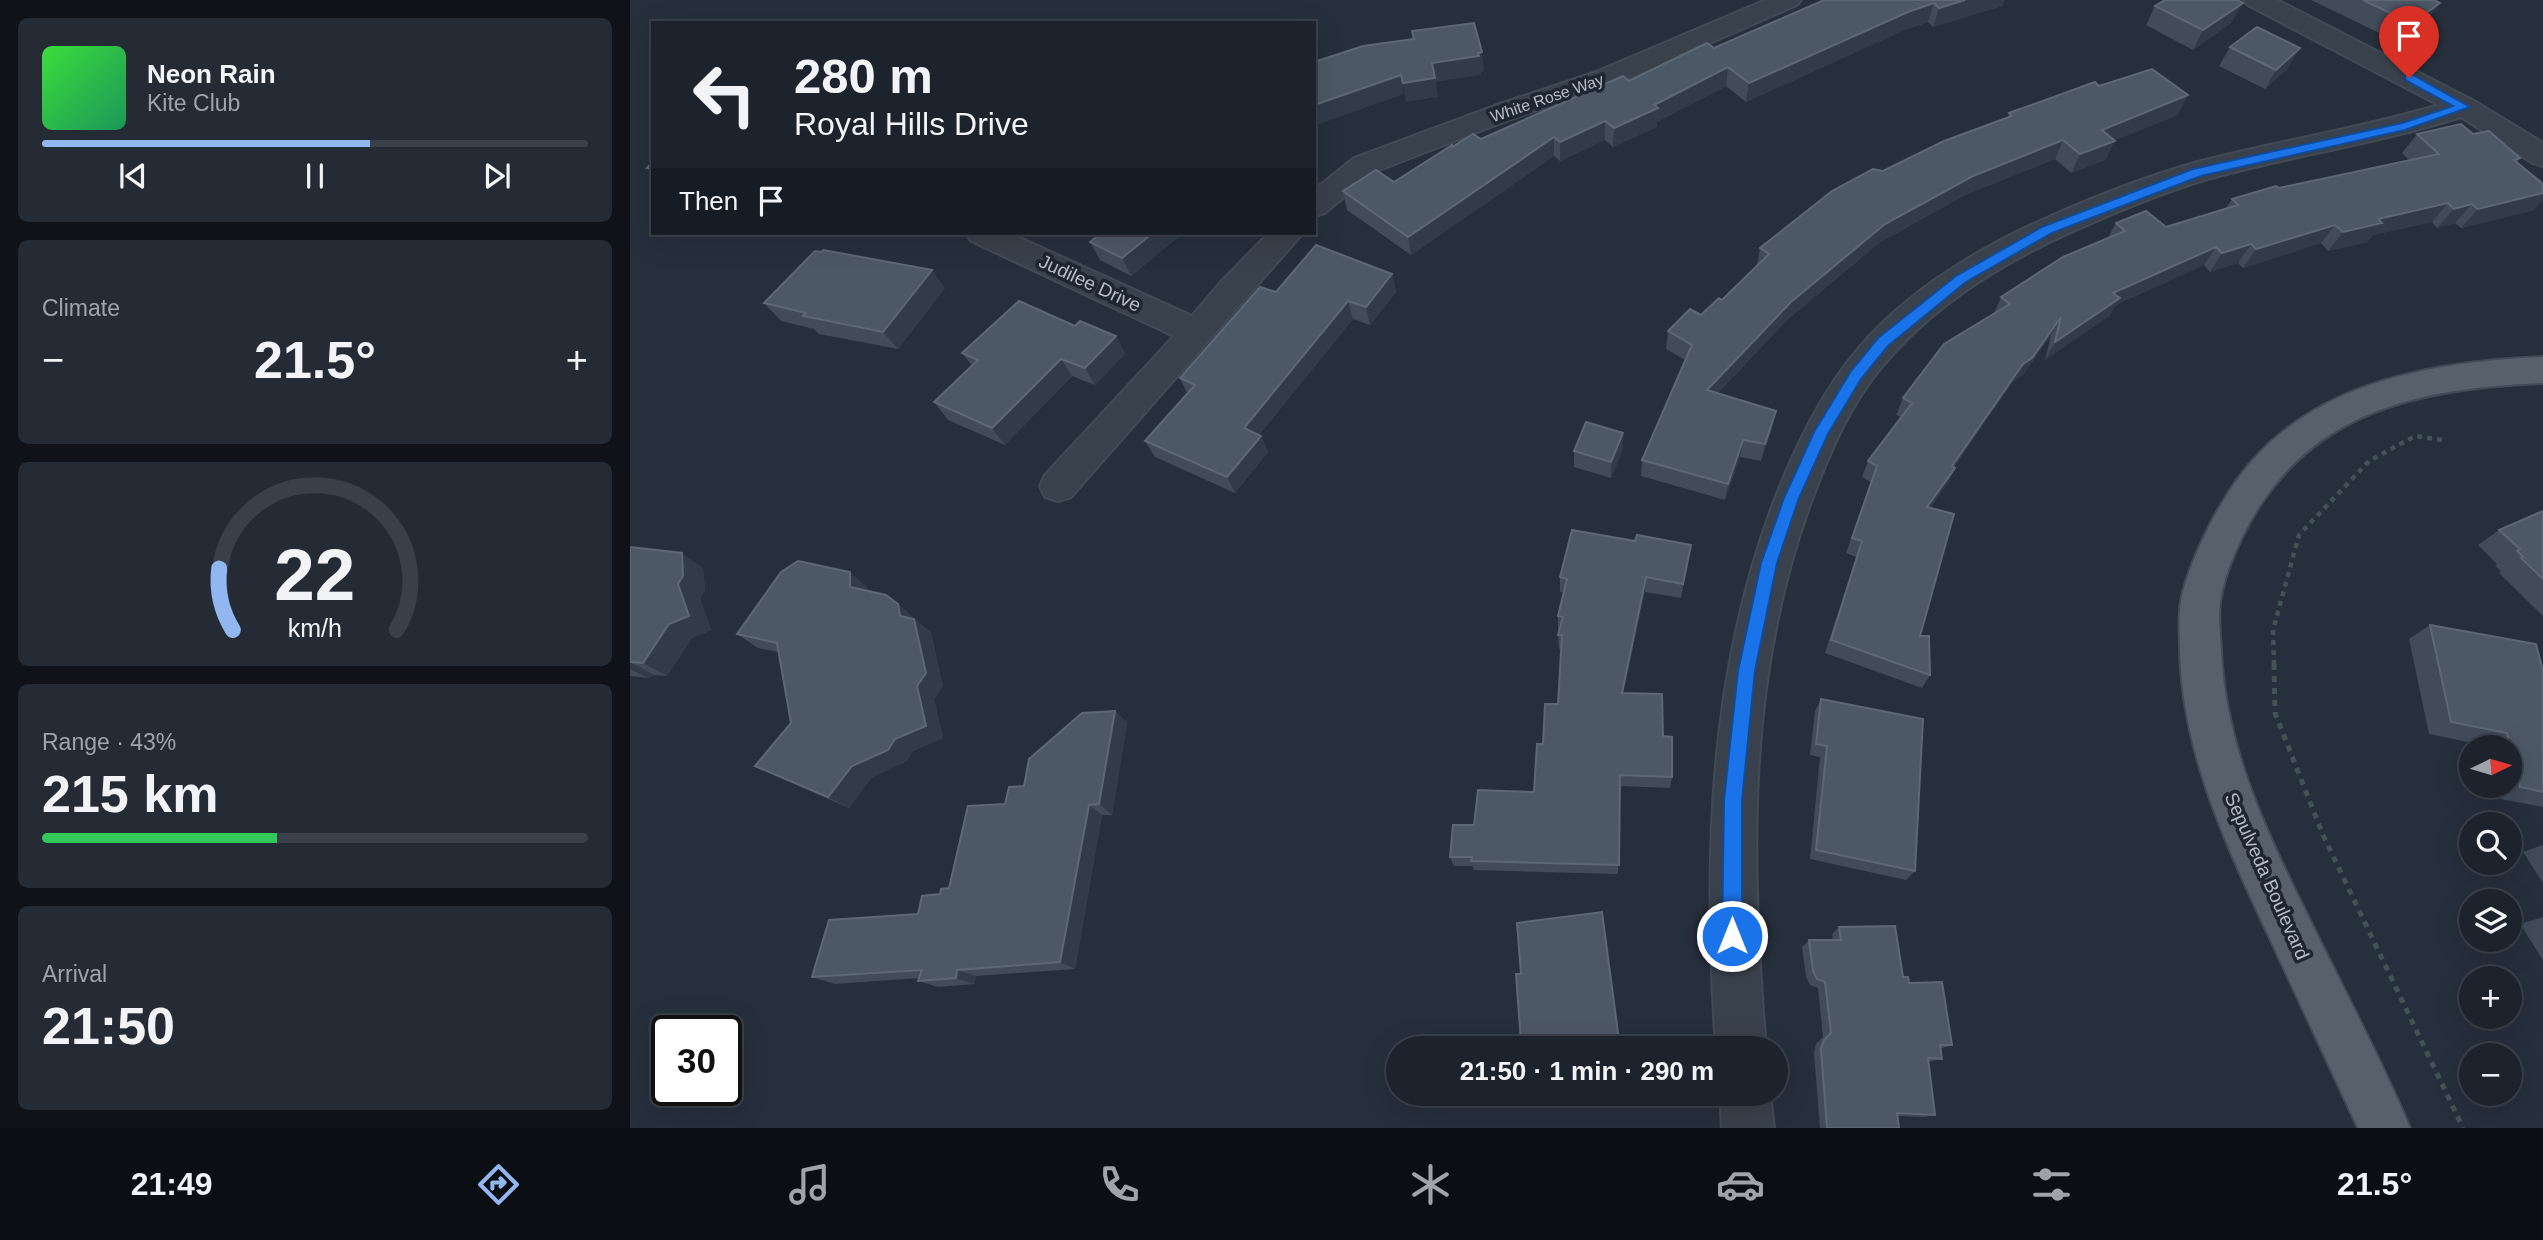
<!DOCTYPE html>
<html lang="en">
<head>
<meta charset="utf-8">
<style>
  :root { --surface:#1c232d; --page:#252b35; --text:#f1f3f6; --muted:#a0a4aa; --line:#3a4049; --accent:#92b6f0 }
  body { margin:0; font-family:Helvetica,sans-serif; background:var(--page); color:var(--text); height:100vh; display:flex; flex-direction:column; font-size:26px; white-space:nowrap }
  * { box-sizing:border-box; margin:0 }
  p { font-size:23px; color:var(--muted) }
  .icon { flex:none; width:38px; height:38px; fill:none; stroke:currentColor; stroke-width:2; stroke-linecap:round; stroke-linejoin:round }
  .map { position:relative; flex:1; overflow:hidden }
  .sheet { display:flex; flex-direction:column; gap:18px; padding:18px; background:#0f1319; width:630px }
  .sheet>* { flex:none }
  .hud { position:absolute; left:21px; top:21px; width:665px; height:214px; border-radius:0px; box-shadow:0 7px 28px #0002,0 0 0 2px var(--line); background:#1c232d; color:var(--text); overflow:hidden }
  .needle { width:46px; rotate:85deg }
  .controls { position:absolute; left:1829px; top:735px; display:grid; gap:14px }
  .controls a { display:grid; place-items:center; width:63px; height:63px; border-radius:50%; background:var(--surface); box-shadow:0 7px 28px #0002,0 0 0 2px var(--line); font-size:35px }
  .speed { position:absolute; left:21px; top:1015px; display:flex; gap:14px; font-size:35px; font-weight:700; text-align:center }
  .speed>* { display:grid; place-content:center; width:91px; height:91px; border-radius:50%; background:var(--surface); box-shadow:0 7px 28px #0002,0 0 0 2px var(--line); line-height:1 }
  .speed .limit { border:4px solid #111; border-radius:10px; background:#fff; color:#111 }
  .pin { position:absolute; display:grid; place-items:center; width:60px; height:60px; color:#fff; margin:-72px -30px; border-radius:50% 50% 50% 0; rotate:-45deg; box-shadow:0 0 7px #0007 }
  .pin .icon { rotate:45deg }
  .me { position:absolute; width:77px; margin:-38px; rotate:0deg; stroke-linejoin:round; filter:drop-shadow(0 0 5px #0008) }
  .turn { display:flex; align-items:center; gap:24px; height:147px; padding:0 28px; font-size:32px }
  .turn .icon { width:91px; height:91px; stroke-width:2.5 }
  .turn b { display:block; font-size:49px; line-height:60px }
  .then { display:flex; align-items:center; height:66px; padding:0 28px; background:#0003; gap:14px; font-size:26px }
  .big { font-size:52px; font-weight:800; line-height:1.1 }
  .sheet .card { flex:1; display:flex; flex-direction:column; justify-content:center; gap:10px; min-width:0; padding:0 24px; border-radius:10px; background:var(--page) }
  .sheet .dial { align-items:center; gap:0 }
  .dial svg { height:182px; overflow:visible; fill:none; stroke:var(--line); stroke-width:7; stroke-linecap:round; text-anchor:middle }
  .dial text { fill:var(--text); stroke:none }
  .song { display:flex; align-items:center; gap:21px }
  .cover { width:84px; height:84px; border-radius:10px; background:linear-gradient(135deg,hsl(120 70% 55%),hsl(150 70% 35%)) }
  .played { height:7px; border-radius:4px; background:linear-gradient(90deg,var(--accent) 60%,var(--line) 60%) }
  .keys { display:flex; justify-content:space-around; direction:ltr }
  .heat { display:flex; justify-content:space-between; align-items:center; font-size:38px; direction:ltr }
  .charge { height:10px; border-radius:5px; background:linear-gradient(90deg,#34c759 43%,var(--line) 0) }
  .trip { position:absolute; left:756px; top:1036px; width:402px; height:70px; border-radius:35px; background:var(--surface); box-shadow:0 7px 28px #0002,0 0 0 2px var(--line); font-weight:800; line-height:70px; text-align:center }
  .tabs { display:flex; height:112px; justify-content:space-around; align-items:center; background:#0b0e12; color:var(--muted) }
  .tabs .icon { width:49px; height:49px }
  .tabs .selected { color:var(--accent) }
  .tabs b { font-size:32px; color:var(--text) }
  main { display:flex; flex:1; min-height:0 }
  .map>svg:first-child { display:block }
</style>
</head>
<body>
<main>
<section class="sheet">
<div class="card">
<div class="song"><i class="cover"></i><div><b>Neon Rain</b><p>Kite Club</p></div></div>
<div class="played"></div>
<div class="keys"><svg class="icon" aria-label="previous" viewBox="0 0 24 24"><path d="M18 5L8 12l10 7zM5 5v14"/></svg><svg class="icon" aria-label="pause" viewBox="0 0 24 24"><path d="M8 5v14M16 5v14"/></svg><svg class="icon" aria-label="next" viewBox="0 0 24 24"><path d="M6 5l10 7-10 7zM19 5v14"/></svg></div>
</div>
<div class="card"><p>Climate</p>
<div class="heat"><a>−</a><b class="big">21.5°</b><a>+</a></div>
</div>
<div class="card dial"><svg viewBox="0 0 100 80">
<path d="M14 69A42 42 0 1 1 86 69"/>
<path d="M14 69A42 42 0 0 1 8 42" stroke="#92b6f0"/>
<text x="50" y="56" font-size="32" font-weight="700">22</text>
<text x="50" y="72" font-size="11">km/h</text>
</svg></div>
<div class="card"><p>Range · 43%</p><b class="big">215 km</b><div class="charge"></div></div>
<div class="card"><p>Arrival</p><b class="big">21:50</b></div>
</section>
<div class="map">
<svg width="1913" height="1128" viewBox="0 0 1913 1128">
  <rect width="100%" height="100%" fill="#262f3c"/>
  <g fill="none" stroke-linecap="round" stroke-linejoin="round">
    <defs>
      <g id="minor">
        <polygon points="1136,0 1171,0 1167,5 986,84 884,118 744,172 695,213 684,216 684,190 724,158 864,106 966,72"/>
        <path d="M1614,0H1647L1844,101L1913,143V166L1903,163L1831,117C1746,144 1659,156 1574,180C1532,193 1488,211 1448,229C1377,260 1305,304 1255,363C1222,401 1202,447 1184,494C1116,672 1120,861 1136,1048H1086C1073,857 1078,666 1150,486C1170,438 1194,389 1228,349C1277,291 1350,247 1419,217C1466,196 1518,176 1568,162C1647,141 1729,129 1809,105L1618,5Z"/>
        <polygon points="336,233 379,233 562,316 591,282 639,233 673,233 441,497 428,501 415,497 410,486 415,475 544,336 341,241"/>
        <polygon points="1090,1094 1140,1094 1144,1128 1092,1128"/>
      </g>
      <path id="major" d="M1913,357V383C1805,388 1698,404 1633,501C1615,527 1594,571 1590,603C1588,618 1590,634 1591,650C1595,742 1632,823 1672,904C1708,979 1748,1052 1780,1128H1728C1700,1067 1671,1006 1643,945C1599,851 1552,755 1550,649C1550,634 1548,617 1551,602C1556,571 1580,521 1597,495C1664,385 1794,362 1913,357Z"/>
    </defs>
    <use href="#minor" stroke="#424a55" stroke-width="4"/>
    <use href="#major" stroke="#424a55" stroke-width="4"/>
    <polyline stroke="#415355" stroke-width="4.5" stroke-dasharray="5 5" stroke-linecap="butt" points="1644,665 1643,630 1669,535 1739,461 1785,436 1812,440"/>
    <polyline stroke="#415355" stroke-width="5" stroke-dasharray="6 6" stroke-linecap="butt" points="1644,664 1645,713 1693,835 1833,1128"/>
    <use href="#minor" fill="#39414c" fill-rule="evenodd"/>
    <use href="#major" fill="#58606c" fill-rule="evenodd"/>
  </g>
  <g fill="#414b5a">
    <polygon points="1194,0 1374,0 1372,6 1303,27 1298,22 1272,31 1116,102 1096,86 1027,122 1027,127 983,147 975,140 930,161 924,156 781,255 717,210 713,191 764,182 822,147 851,139 1084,48"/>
    <polygon points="1681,0 1804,0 1796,23 1768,42"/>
    <polygon points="1525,6 1602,22 1563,50 1516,25"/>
    <polygon points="1600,47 1658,68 1635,89 1589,66"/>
    <polygon points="1469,86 1548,115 1485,140 1475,160 1441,173 1425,159 1335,195 1249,243 1157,320 1088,393 1142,428 1131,461 1110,457 1095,500 1011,476 1012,460 1055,360 1036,349 1038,331 1071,315 1092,300 1127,266 1130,248 1253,171 1378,117 1379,113"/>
    <polygon points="1787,134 1843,134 1890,158 1887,162 1904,210 1831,228 1825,223 1807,228 1802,222 1743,235 1737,242 1698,251 1691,243 1613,268 1608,263 1580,272 1574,265 1486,305 1479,316 1415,360 1421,335 1393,375 1383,381 1324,467 1325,468 1317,484 1300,508 1290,636 1300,675 1292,688 1195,653 1226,557 1216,553 1241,482 1232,477 1238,461 1271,417 1266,415 1273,398 1364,314 1371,297 1477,239 1486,223 1536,227 1595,209 1602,199 1780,161 1772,153"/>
    <polygon points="470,233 553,233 501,276 470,260 460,242"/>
    <polygon points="762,274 766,292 740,325 723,319 629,435 631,436 638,452 605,493 525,457 515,441 557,393 550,378 646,292"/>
    <polygon points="315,288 268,349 189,334 184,329 151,321 134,303"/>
    <polygon points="445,326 486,336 495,354 465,385 442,376 375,445 318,420 304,402 342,366 332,353"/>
    <polygon points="993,449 981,478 944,467 944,451"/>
    <polygon points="1913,511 1913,616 1869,573 1871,571 1865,566 1867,564 1848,545 1869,530"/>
    <polygon points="1005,541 1061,545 1051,598 1015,592 993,693 1033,736 1042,777 1040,788 990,786 988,874 844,870 843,866 824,866 820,857 844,825 904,792 913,744 928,704 931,649 929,649 928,635 930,631 928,630 928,616 933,592 930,592 930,577"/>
    <polygon points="0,547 73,568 75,591 70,598 81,630 62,638 37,676 24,675 18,678 0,676"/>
    <polygon points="237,587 238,591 268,604 301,633 313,686 304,699 313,738 283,751 277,761 242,777 219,808 148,777 125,766 161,723 148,652 128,648 107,634"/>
    <polygon points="1800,625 1913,671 1913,807 1865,798 1862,786 1880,786 1880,747 1854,747 1853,745 1799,734 1779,639"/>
    <polygon points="1191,699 1285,871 1276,880 1180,859 1190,757 1180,755 1185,711"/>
    <polygon points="485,711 497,723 482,815 472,815 445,969 346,976 344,984 308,987 288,981 289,978 205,984 182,977 288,914 310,894 319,888 375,804 394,786"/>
    <polygon points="1913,845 1913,883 1893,852"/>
    <polygon points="1913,917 1913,960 1890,924"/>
    <polygon points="1209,927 1273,977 1279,983 1322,1045 1310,1049 1312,1059 1298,1062 1305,1115 1294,1117 1267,1116 1269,1128 1190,1128 1184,1053 1186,1044 1193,1037 1188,988 1180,985 1176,977 1172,947 1179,940 1203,940 1202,934"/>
  </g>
  <g fill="#313b49">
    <polygon points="1335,0 1374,0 1372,6 1303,27 1309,8"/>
    <polygon points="1304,3 1298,22 1272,31 1116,102 1119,83 1278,12"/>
    <polygon points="1613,3 1602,22 1563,50 1573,30"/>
    <polygon points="1810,3 1796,23 1768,42 1782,23"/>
    <polygon points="1670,48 1658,68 1635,89 1646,70"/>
    <polygon points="852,52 854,71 851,72 851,75 806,82 808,97 776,102 773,83 802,63"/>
    <polygon points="1098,67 1096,86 1027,122 1027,127 983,147 984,128 1024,105"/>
    <polygon points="771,75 774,94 684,126 684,105"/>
    <polygon points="1558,95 1548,115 1466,148 1485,141 1475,160 1441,173 1450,154 1472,130"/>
    <polygon points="975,121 975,140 930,161 930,142"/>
    <polygon points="924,137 924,156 781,255 778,237"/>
    <polygon points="1433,140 1425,159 1335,195 1249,243 1157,320 1075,407 1077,390 1161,302 1255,224 1343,176"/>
    <polygon points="1913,193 1913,200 1904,210 1831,228 1848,209"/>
    <polygon points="1818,203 1802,222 1743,235 1737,242 1698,251 1713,232 1748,219"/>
    <polygon points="1842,204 1825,223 1807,228 1824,209"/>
    <polygon points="1705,225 1691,243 1613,268 1626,249"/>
    <polygon points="523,233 553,233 501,276 492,258"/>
    <polygon points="1621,244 1608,263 1580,272 1592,253"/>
    <polygon points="1586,247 1574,265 1486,305 1479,316 1415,360 1425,342 1483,293"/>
    <polygon points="302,270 315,288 268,349 253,332"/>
    <polygon points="762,274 766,292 740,325 736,307"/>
    <polygon points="718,301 723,319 621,445 614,428"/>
    <polygon points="1431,317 1421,335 1393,375 1383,381 1313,482 1322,466 1393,364"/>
    <polygon points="486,336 495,354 465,385 455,368"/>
    <polygon points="431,359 442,376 375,445 362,428"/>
    <polygon points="1146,411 1142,428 1131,461 1135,444"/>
    <polygon points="993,433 993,449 981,478 981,462"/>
    <polygon points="631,436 638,452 605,493 597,477"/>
    <polygon points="1113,440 1110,457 1095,500 1098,484"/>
    <polygon points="1325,468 1317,484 1289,523 1297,507"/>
    <polygon points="52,553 73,568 75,591 70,598 81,630 62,638 37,676 13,663 48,584"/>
    <polygon points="220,572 237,587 238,602 220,587"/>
    <polygon points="1016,577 1015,592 991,705 992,693"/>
    <polygon points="268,604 301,633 313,686 304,699 313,738 283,751 277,761 242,777 219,808 198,797 287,686 270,616"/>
    <polygon points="0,662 24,675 18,678 0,669"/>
    <polygon points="485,711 497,723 482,815 469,804"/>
    <polygon points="459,805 472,815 445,969 430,962"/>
    <polygon points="327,970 346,976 344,984 326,978"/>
  </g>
  <g fill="#4d5866" stroke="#5e6775" stroke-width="2">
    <polygon points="1194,0 1335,0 1309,8 1304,3 1278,12 1119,83 1098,67 1024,105 1028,108 984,128 975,121 930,142 924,137 778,237 713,191 746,170 764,182 822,145 822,147 843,134 851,139 993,76 999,81 1077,43 1084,48"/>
    <polygon points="1535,0 1608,0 1613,3 1573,30 1525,6"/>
    <polygon points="1733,0 1804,0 1810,3 1782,23"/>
    <polygon points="844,23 852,52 848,53 849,56 802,63 805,78 773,83 771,75 684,105 684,62 733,46 784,39 782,31"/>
    <polygon points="1627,27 1670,48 1646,70 1600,47"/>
    <polygon points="1522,69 1558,95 1472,130 1485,141 1450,154 1433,140 1343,176 1255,224 1161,302 1077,390 1146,411 1135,444 1113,440 1098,484 1012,460 1062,345 1038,331 1060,309 1071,315 1089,298 1092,300 1139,254 1130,248 1202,191 1243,169 1253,171 1314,141 1382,116 1379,113 1465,82 1469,86"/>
    <polygon points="1831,124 1843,134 1859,131 1890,158 1884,160 1913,184 1913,193 1848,209 1842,204 1824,209 1818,203 1748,219 1752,223 1713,232 1705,225 1626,249 1621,244 1592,253 1586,247 1483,293 1490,298 1425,342 1431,317 1402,358 1393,364 1322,466 1325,468 1297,507 1324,514 1290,636 1299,636 1300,675 1201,640 1232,541 1222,538 1247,466 1238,461 1282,403 1273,398 1314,344 1380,304 1371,297 1433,257 1495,231 1486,223 1516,211 1536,227 1608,205 1602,199 1646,186 1649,188 1809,154 1787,134"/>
    <polygon points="23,161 23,168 17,168"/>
    <polygon points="471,233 523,233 492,258 460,242"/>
    <polygon points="686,245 762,274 736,307 718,301 614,428 631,436 597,477 515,441 565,385 550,378 630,287 646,292"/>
    <polygon points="193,250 302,270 253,332 173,316 176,313 134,303 185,251 192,252"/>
    <polygon points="389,301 445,326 450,321 486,336 455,368 431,359 362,428 304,402 348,360 332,353"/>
    <polygon points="956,422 993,433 981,462 944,451"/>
    <polygon points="1913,511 1913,579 1891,558 1893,557 1887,551 1890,549 1869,530"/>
    <polygon points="942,530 1005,541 1007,535 1061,545 1053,584 1016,577 992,693 1032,694 1033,736 1042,737 1042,777 990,775 989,865 841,861 842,857 820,857 823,825 844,825 848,790 904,792 907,744 913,744 915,704 928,704 932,635 928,635 933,617 928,616 937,579 930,577"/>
    <polygon points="0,547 52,553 53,576 48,584 59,616 39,624 13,663 0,662"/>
    <polygon points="168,561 220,572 220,587 256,595 268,604 270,616 284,619 296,673 287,686 296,726 265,739 258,750 222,766 198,797 125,766 161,723 147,643 107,634 151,572"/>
    <polygon points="1800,625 1906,644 1913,671 1913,792 1890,787 1877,733 1821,722"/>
    <polygon points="1191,699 1293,719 1285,871 1186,850 1197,746 1186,744"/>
    <polygon points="485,711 469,804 459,805 430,962 327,970 326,978 288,981 292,970 182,977 199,920 288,914 292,896 310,894 311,889 319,888 338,806 375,804 379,787 394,786 399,759 452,713"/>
    <polygon points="972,912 990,1048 879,1048 879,1044 891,1042 886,974 891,974 887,923"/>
    <polygon points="1265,926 1273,977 1278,977 1279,983 1312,982 1322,1045 1310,1045 1312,1059 1298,1058 1305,1115 1267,1113 1269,1128 1197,1128 1191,1049 1194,1040 1201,1033 1195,982 1187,979 1183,971 1179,940 1211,940 1209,927"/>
  </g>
  <polygon fill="#1a73e8" stroke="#114b97" stroke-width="2" points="1775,75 1783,75 1840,107 1775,130 1571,176 1422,233 1336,282 1258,346 1231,379 1198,434 1169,498 1147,563 1125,671 1112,800 1112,936 1109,943 1102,946 1095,943 1092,936 1094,800 1108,671 1131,563 1154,498 1184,432 1221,371 1248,338 1326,276 1412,227 1563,169 1772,123 1823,106 1775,80"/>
  <g text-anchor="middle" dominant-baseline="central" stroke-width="7" stroke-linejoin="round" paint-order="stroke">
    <g font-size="16" fill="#b5bcc7" stroke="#1e2631">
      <text transform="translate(917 98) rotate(-19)">White Rose Way</text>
    </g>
    <g font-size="19" fill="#b5bcc7" stroke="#1e2631">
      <text transform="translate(460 283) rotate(25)">Judilee Drive</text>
      <text transform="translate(1637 876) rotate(66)">Sepulveda Boulevard</text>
    </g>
  </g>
</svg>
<div class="controls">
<a><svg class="needle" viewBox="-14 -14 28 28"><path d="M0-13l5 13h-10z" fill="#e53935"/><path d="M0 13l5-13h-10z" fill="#a0a4aa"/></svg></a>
<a><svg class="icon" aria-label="search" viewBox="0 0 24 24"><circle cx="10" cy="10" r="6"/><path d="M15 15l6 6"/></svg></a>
<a><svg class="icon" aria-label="layers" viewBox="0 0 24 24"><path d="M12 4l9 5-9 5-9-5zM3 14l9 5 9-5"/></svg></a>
<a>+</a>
<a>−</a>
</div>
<div class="speed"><div class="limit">30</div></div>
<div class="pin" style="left:1779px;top:78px;background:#d93025"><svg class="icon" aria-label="arrive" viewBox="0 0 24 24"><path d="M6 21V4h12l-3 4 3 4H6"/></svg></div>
<svg class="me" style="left:1102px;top:936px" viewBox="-20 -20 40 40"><circle r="17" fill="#1a73e8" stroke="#fff" stroke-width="3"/><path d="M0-11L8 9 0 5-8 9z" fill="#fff"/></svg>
<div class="trip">21:50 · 1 min · 290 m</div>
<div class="hud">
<div class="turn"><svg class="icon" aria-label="left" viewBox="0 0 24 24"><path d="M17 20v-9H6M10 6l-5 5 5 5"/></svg><div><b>280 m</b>Royal Hills Drive</div></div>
<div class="then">Then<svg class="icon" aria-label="arrive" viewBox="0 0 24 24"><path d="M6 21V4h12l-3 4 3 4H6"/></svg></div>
</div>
</div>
</main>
<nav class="tabs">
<b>21:49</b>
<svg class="icon selected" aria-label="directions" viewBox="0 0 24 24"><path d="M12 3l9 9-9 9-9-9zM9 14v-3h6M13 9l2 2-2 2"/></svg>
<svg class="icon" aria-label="music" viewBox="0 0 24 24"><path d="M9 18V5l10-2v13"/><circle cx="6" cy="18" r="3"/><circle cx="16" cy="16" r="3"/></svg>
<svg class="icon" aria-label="phone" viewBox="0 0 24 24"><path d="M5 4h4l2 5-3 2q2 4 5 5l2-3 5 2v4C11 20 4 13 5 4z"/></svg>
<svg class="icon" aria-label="climate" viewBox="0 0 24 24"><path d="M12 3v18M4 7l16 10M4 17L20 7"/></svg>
<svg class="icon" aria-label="car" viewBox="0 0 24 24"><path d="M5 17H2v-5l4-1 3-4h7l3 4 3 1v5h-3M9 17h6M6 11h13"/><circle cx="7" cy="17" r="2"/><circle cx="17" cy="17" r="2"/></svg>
<svg class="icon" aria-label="filters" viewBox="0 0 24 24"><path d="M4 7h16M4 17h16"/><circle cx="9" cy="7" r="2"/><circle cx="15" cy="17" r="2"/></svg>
<b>21.5°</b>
</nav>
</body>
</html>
